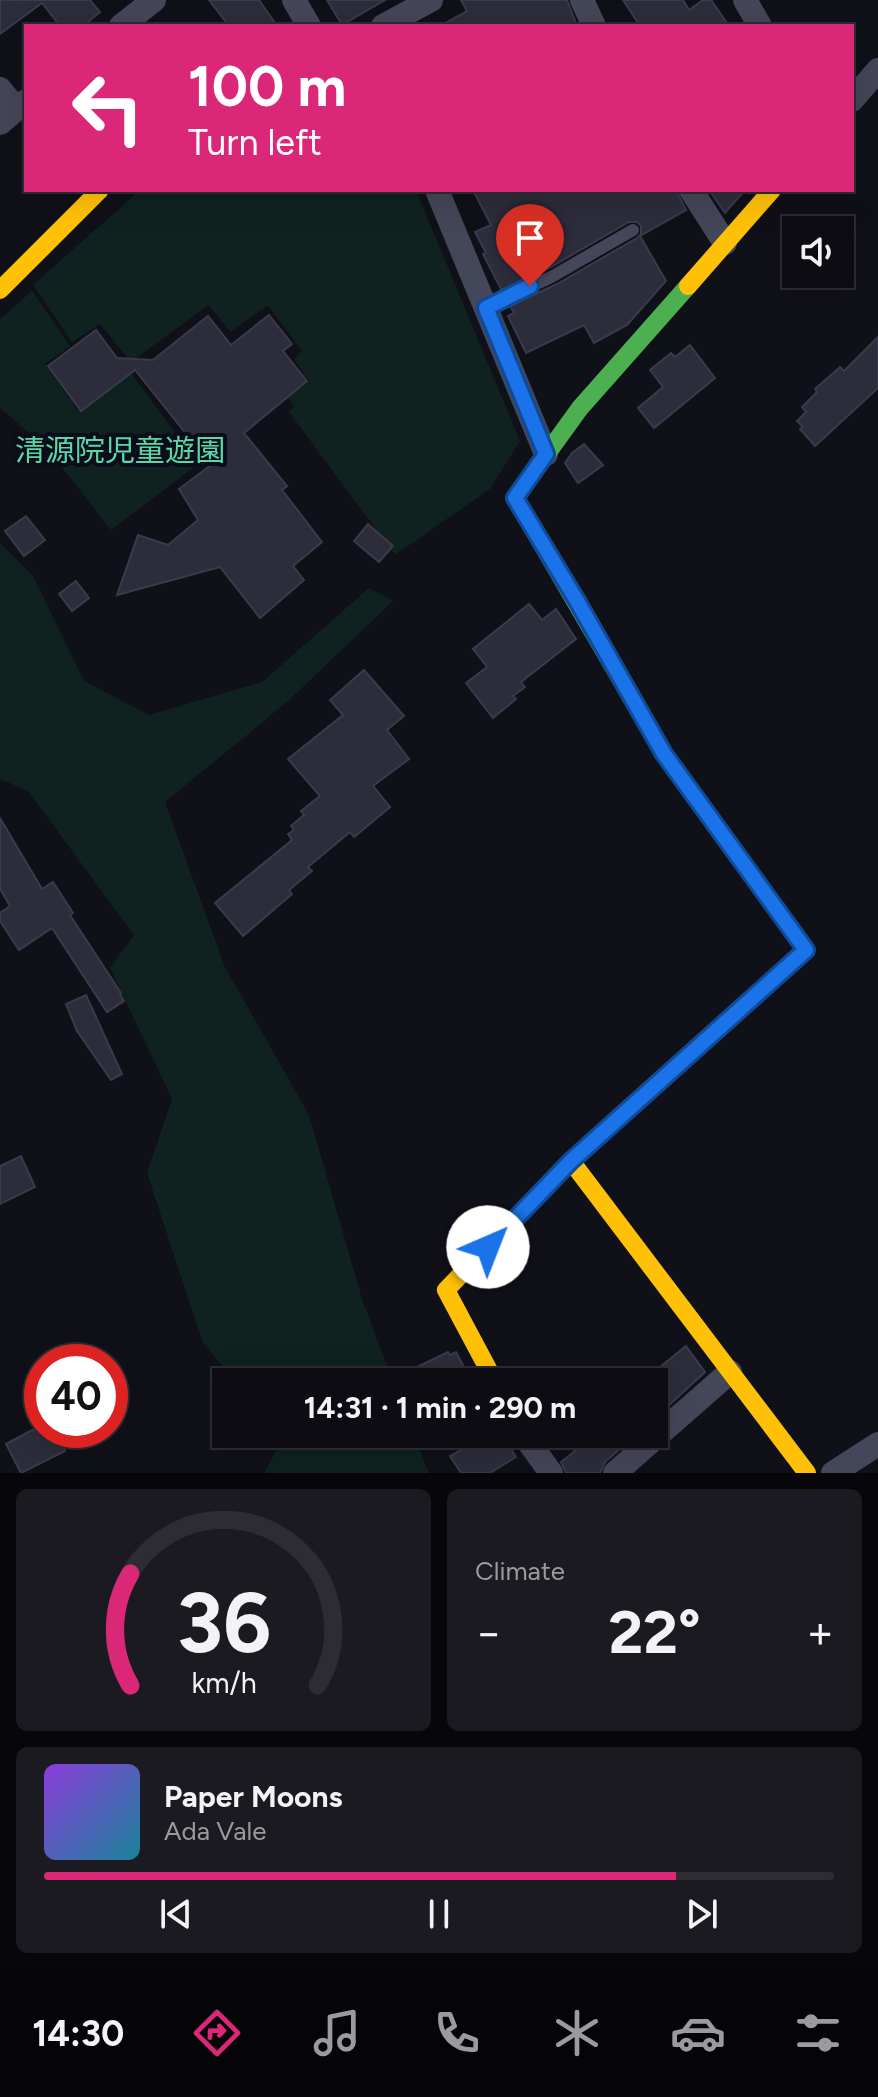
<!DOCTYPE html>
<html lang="en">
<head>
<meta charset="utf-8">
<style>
  :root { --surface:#0c0c12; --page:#1a1a20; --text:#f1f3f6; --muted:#9a9b9f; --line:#2c2c32; --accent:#db2777 }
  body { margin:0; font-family:Figtree,"Noto Sans JP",sans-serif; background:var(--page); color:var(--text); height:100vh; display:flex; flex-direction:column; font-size:30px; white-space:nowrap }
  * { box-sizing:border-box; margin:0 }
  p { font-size:26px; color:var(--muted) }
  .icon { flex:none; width:44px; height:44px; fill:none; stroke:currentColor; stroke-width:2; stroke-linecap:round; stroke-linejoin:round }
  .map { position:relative; height:1473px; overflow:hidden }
  .details { display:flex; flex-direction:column; gap:16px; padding:16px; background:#07070a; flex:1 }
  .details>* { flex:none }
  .banner { position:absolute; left:24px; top:24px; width:830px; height:168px; border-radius:0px; box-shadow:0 8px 32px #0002,0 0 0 2px var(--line); background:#db2777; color:#fff; overflow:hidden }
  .buttons { position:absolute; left:782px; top:216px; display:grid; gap:16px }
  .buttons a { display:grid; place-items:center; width:72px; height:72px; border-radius:0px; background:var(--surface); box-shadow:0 8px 32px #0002,0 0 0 2px var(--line); font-size:40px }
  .speed { position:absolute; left:24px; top:1344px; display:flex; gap:16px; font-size:40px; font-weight:700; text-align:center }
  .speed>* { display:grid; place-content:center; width:104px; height:104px; border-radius:50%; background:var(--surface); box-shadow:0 8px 32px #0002,0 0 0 2px var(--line); line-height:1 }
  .speed .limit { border:12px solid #d22; background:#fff; color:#111 }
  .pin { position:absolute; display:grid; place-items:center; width:68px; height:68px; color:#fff; margin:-82px -34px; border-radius:50% 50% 50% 0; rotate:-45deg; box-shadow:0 0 8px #0007 }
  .pin .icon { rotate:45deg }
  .me { position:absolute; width:88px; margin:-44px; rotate:44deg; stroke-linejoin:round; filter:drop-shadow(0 0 6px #0008) }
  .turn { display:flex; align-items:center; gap:28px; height:168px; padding:0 32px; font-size:36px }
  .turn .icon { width:104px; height:104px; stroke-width:2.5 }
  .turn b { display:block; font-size:56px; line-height:68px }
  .big { font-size:60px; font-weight:700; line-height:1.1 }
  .details .card { flex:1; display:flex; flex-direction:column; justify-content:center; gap:12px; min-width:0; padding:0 28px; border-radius:12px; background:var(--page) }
  .details .dial { align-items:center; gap:0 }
  .dial svg { height:208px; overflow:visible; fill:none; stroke:var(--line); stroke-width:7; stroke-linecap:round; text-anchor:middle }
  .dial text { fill:var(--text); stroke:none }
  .song { display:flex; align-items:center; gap:24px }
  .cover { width:96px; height:96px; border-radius:12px; background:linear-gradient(135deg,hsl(270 70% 55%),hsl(190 70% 35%)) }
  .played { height:8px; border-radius:4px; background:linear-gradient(90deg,var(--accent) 80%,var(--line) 80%) }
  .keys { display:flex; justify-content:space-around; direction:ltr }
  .heat { display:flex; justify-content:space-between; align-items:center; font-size:44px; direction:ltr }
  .details .tiles { flex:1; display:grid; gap:16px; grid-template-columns:1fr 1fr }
  .card:last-child { grid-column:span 2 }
  .trip { position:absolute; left:212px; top:1368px; width:456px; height:80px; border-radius:0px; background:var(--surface); box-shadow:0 8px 32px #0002,0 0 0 2px var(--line); font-weight:700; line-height:80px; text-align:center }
  .tab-bar { display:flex; height:128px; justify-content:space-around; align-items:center; background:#050507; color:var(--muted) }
  .tab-bar .icon { width:56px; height:56px }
  .tab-bar .on { color:var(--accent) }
  .tab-bar b { font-size:36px; color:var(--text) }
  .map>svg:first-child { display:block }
</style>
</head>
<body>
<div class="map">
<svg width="878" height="1473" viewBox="0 0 878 1473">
  <rect width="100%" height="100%" fill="#101018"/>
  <g fill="#0f2220">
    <polygon points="140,190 416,190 520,441 490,489 395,555 289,412 294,407 288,397 309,381 294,359 302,351 268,305 231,332 208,305 131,362 100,324 72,342 33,285"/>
    <polygon points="32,291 70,346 45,364 78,411 131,373 198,464 111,530 47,448 0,408 0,319"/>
    <polygon points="0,543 33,576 84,681 149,715 262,682 369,588 393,601 287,702 165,802 225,967 309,1115 363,1302 393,1382 236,1382 203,1343 147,1173 172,1099 110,968 134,935 28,791 0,779"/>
    <polygon points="280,1434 413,1434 429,1473 264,1473 283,1438"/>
  </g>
  <g fill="#2c2c3b" stroke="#3a3a4c" stroke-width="2">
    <polygon points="0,0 90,0 100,12 83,26 60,26 42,3 0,34"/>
    <polygon points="209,0 259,0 277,26 229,26"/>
    <polygon points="327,0 385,0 342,25"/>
    <polygon points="461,0 567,0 577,26 440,26 467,11"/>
    <polygon points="623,0 683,0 689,10 703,0 711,0 729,26 640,26"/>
    <polygon points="473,190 676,190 686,210 640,236 666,281 627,325 594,343 584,325 526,353 508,316 514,313 510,306 557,284 637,238 641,234 641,226 637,222 629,222 549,268 502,291 483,254 486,253 475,232 491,225"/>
    <polygon points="709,190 745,190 725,213"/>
    <polygon points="269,315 292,344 283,351 307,381 244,433 287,486 282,490 322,542 293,566 304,580 260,618 220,567 117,595 138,535 168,545 198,520 179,489 211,465 135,370 81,411 48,366 96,330 117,358 153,360 208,316 231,345"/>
    <polygon points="878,337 878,388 815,446 800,429 803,427 797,421 806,412 802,407 817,392 815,389 840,367 844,371"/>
    <polygon points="690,345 715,378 654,428 638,408 663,387 650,370 671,353 675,357"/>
    <polygon points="584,444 603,465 578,483 565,463 572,453"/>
    <polygon points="26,516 45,540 24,556 5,531"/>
    <polygon points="368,524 393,546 379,562 354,541"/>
    <polygon points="76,581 89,598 72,611 59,594"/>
    <polygon points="529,604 542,620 556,609 576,639 521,682 525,687 513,696 516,699 493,718 466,683 487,667 473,649"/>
    <polygon points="364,670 404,716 387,730 409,759 373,786 390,807 354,837 350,832 308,867 312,871 289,890 292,894 243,936 215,903 292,840 288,834 294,830 291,826 304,815 301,811 320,796 288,759 343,715 330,700"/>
    <polygon points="0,818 42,889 53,882 73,913 70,915 121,993 120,994 124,1001 107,1012 52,928 19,950 0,921 0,913 10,906 0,889"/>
    <polygon points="86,995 122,1074 111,1080 77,1031 66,1004"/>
    <polygon points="21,1156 35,1187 0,1204 0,1166"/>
    <polygon points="686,1346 705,1372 654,1419 654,1372"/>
    <polygon points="448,1352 450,1355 456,1352 472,1382 386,1382"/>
    <polygon points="32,1430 95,1430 64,1448 65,1451 21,1473 6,1444"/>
    <polygon points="489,1434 502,1434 516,1457 490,1473 461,1473 450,1456"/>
    <polygon points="587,1434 637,1434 605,1462 600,1473 566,1473 561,1462 575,1451 571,1447"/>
  </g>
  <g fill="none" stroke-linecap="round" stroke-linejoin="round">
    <polyline stroke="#444659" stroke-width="12" points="486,308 553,276 633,230"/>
    <g stroke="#444659" stroke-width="24">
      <polyline points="294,0 309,26"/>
      <polyline points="582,0 594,26"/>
      <polyline points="745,0 760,26"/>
      <polyline points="121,26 154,0"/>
      <polyline points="383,26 431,0"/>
      <polyline points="0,89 16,109"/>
      <polyline points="852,100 878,70"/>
      <polyline points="0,123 26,101"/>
      <polyline points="437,190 546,454"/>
      <polyline points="691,190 725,243"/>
      <polyline points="523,1434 551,1473"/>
      <polyline points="615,1473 730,1372"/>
      <polyline points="833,1473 878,1444"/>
    </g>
    <polyline stroke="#4caf50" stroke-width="18" points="637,1101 806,950 664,754 515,498 580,408 688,286"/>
    <g stroke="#ffc107" stroke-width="18">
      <polyline points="688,286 772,190"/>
      <polyline points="0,290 100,190"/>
      <polyline points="571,1161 807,1473"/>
      <polyline points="495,1382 446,1290 571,1161 637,1101"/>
    </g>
  </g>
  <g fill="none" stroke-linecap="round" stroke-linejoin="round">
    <defs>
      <polyline id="route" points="488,1247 571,1161 806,950 664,754 577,601 515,498 546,454 486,308 530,286"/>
    </defs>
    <use href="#route" stroke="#114b97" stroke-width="20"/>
    <use href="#route" stroke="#1a73e8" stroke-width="14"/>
  </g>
  <g text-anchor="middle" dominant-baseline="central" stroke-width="8" stroke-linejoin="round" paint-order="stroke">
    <g font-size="30" fill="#58d9a6" stroke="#0c0c1b">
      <text x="120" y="450">清源院児童遊園</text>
    </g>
  </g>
</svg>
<div class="buttons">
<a><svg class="icon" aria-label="sound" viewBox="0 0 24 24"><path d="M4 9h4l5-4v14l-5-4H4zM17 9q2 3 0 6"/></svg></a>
</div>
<div class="speed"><div class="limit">40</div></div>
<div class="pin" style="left:530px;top:286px;background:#d93025"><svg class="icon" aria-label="arrive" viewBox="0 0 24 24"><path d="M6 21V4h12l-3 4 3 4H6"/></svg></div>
<svg class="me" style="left:488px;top:1247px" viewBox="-20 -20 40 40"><circle r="19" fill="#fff"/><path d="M0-13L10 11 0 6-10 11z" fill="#1a73e8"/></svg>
<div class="trip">14:31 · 1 min · 290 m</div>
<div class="banner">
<div class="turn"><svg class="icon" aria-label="left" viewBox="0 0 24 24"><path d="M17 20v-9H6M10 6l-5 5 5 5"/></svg><div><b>100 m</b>Turn left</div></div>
</div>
</div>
<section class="details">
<div class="tiles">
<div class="card dial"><svg viewBox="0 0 100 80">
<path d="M14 69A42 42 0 1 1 86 69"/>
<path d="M14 69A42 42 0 0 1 14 26" stroke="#db2777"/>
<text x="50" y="56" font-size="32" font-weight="700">36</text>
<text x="50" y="72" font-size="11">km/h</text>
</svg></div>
<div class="card"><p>Climate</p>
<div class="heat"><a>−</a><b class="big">22°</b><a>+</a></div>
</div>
<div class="card">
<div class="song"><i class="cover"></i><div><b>Paper Moons</b><p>Ada Vale</p></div></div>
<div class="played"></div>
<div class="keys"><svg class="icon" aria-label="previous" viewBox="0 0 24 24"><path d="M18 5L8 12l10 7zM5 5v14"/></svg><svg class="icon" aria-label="pause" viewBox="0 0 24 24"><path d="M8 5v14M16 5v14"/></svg><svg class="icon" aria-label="next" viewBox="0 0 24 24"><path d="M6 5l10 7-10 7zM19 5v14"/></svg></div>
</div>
</div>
</section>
<nav class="tab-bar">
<b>14:30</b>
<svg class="icon on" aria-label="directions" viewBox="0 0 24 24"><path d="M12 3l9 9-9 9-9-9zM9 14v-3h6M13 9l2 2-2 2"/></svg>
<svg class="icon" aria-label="music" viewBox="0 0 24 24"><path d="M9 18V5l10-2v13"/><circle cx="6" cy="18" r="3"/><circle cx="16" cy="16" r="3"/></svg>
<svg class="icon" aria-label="phone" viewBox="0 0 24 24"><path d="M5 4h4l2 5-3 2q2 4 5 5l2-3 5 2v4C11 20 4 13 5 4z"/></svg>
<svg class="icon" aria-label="climate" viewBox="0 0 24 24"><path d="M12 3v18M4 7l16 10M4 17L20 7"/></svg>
<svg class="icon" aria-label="car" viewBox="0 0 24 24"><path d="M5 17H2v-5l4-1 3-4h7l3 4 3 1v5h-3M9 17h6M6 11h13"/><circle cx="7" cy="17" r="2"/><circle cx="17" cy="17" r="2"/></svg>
<svg class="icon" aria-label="filters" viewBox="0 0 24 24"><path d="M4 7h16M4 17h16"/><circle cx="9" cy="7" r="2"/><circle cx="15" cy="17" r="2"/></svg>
</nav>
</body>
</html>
